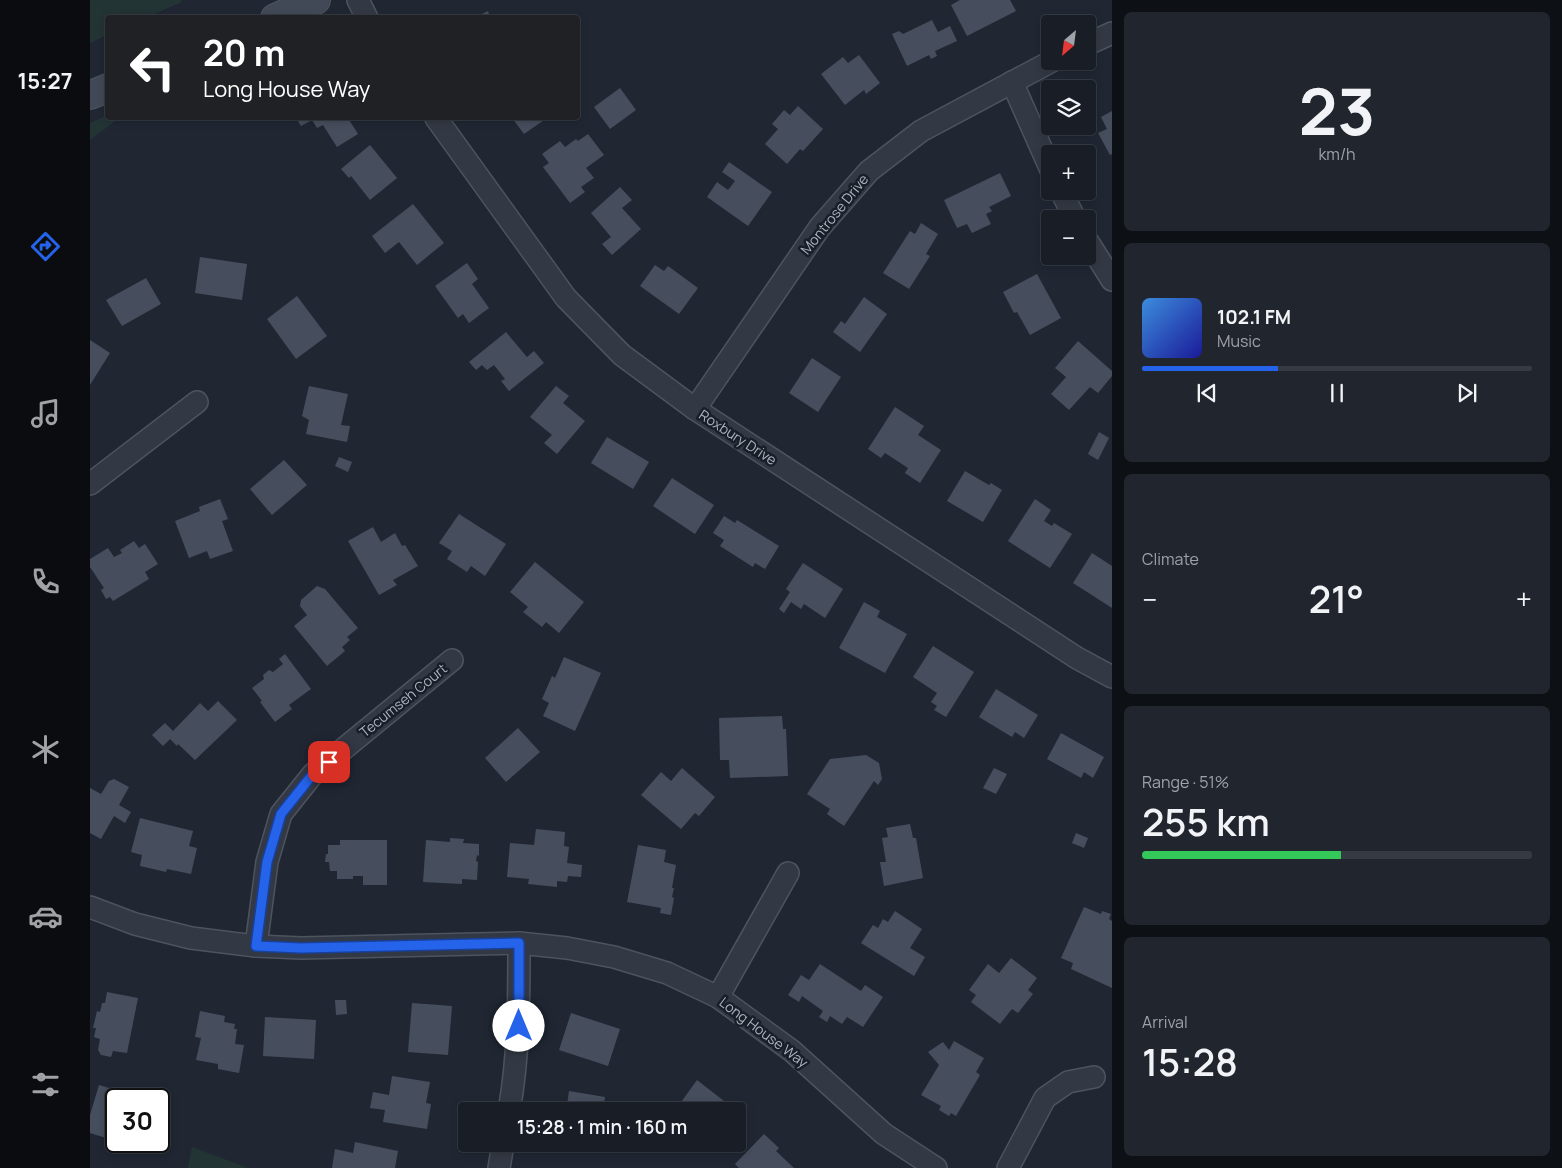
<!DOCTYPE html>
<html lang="en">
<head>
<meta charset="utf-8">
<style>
  :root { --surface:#181d26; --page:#21262e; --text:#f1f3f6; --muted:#9fa2a7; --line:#363b43; --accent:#2563eb }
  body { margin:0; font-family:Manrope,sans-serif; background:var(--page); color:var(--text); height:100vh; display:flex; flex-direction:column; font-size:19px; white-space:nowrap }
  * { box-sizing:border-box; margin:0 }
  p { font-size:16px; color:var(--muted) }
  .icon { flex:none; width:28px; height:28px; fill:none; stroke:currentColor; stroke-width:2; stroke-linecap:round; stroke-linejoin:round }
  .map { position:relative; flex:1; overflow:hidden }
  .side { display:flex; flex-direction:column; gap:12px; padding:12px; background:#0d1015; width:450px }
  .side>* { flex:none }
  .banner { position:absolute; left:15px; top:15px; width:475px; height:105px; border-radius:5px; box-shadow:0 2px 8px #0003,0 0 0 1px var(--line); background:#202124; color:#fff; overflow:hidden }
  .needle { width:32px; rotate:208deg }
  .buttons { position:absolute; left:951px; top:15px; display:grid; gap:10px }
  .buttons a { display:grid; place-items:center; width:55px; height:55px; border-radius:5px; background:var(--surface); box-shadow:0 2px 8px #0003,0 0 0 1px var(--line); font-size:25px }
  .speed { position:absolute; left:15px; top:1088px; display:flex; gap:10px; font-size:25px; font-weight:700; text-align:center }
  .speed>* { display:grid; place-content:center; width:65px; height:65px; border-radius:50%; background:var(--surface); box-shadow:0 2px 8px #0003,0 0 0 1px var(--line); line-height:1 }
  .speed .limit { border:2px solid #111; border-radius:8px; background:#fff; color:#111 }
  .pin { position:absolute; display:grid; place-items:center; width:42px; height:42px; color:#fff; margin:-21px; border-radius:10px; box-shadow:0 2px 8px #0006 }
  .me { position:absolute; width:55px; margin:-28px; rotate:0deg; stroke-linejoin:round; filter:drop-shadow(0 0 4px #0008) }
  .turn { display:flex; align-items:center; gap:18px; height:105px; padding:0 15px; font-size:22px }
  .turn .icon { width:65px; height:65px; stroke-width:2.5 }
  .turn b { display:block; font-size:35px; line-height:42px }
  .big { font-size:38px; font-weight:600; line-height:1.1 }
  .side .tile { flex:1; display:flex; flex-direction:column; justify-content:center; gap:8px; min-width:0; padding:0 18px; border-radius:8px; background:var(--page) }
  .side .dial { align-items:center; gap:0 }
  .dial b { font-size:65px; line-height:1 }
  .song { display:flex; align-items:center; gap:15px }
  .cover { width:60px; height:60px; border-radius:8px; background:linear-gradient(135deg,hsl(210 70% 55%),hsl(240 70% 35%)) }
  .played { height:5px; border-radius:2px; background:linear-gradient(90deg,var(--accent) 35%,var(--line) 35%) }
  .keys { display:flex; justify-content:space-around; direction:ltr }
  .heat { display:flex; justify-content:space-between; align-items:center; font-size:28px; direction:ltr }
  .charge { height:8px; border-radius:4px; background:linear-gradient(90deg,#34c759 51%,var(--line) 0) }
  .trip { position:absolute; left:368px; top:1102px; width:288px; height:50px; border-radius:5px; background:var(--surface); box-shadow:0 2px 8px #0003,0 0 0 1px var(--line); font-weight:600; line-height:50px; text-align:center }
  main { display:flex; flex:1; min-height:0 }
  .menu { display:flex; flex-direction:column; width:90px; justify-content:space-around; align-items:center; background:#0a0c0f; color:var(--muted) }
  .menu .icon { width:35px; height:35px }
  .menu .active { color:var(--accent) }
  .menu b { font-size:22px; color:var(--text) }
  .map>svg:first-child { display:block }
</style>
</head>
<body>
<main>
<nav class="menu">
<b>15:27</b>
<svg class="icon active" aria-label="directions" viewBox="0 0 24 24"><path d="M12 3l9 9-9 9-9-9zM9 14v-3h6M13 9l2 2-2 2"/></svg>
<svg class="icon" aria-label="music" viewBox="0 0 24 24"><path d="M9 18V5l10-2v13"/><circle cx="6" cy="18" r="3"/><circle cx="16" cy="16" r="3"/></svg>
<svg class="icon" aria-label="phone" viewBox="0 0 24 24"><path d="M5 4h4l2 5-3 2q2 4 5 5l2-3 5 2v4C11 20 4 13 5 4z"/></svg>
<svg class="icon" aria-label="climate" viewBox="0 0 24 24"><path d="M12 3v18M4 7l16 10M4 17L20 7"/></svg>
<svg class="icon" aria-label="car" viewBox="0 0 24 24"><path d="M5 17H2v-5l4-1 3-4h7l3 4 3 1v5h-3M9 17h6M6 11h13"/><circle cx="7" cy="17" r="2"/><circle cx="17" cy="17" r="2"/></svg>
<svg class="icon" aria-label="filters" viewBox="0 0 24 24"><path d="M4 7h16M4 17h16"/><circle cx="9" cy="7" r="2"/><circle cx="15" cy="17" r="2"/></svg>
</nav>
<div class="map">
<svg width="1022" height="1168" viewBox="0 0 1022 1168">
  <rect width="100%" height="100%" fill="#202733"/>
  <g fill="#233435">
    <polygon points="0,0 92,0 90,3 57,17 18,18 17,35 0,43"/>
    <polygon points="17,115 18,118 29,118 0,140 0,123"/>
    <polygon points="102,1147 158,1168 98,1168"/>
  </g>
  <g fill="#464e5d">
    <polygon points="870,0 920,0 926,11 877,36 861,5"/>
    <polygon points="398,11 400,18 384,18"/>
    <polygon points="842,20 848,32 860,26 867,41 845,51 847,56 841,59 839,55 817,66 802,34 809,31 813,34"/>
    <polygon points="769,55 790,83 776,94 774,90 755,105 731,74 753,57 758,63"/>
    <polygon points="530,88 546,110 520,129 504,107"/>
    <polygon points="708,106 733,129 713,151 710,149 697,164 675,144 688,129 682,124 694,110 700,115"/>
    <polygon points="1022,111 1022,154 1020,155 1008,133 1017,129 1011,117"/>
    <polygon points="206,118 258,118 268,134 247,147 233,125 227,128 222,120 211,126"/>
    <polygon points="422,118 457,118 434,134"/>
    <polygon points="498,134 514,155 496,168 504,178 491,187 495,192 480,203 453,167 459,163 452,154 470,141 475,147 486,139 488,141"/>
    <polygon points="280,145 307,178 280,200 261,176 259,178 251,169"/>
    <polygon points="639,162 682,192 658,226 617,197 627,182 638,190 645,181 632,172"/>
    <polygon points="910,173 921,196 899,207 902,211 896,214 901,224 882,233 877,224 867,228 854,200"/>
    <polygon points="530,187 542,200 532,208 551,229 522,255 512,244 521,237 501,213"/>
    <polygon points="323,204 354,243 327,265 309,242 295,253 282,236"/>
    <polygon points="831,223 848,234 836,254 840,256 819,289 793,273 820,231 825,234"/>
    <polygon points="110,257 157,264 152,300 105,293"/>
    <polygon points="377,263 388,279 382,284 399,308 379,323 373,314 368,318 345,286"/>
    <polygon points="565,265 574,271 578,266 608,288 589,314 550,286"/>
    <polygon points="947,274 971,318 940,335 927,312 924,313 913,292"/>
    <polygon points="56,278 71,304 32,326 16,300"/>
    <polygon points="207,296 237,336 206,359 177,319"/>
    <polygon points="774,297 797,314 770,352 743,332 751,321 755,324"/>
    <polygon points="416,332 437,357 444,351 454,363 419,391 411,381 415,379 404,365 397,370 392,365 386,370 379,362"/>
    <polygon points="0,340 20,353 0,385"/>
    <polygon points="988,341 1022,371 1022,376 1008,393 1000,387 979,410 961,394 976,377 965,368"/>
    <polygon points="722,358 751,377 728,412 699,393"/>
    <polygon points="219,386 258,394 251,425 260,426 257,442 216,434 219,420 212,416"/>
    <polygon points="466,386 479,396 473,403 495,421 467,454 454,443 462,435 440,417"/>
    <polygon points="805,407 834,426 828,435 851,450 830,483 815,473 818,468 795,453 791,458 778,449"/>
    <polygon points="1009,432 1019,438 1008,460 998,454"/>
    <polygon points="517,437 559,462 543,489 501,463"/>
    <polygon points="249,457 262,462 258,472 245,466"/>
    <polygon points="194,460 217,485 182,515 160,489"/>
    <polygon points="875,471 899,485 901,483 912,490 893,522 857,501"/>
    <polygon points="582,478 624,505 605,534 563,506"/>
    <polygon points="130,499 138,519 132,521 143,551 120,559 117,551 99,558 85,521 110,511 109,507"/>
    <polygon points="945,499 961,510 954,521 962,526 964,523 982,534 960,568 918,541"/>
    <polygon points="369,514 416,544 395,576 381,566 377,572 357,559 362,551 349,543"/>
    <polygon points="634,516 645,523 647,520 689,546 675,569 665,563 663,567 630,546 634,540 623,533"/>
    <polygon points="283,527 291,542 305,533 312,546 315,545 328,566 303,580 307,585 289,595 258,541"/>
    <polygon points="44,541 49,548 55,544 68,564 55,572 59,579 23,601 20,597 16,599 11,590 14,588 0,567 0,559 18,548 24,557 32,553 30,550"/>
    <polygon points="1002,553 1022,566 1022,608 983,583"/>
    <polygon points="445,562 494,602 469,633 456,622 452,627 433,612 438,607 420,592"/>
    <polygon points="713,563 753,589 735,618 714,604 711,609 701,602 694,613 689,609 700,592 696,589"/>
    <polygon points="227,586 235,589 268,628 257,637 260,640 252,647 255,651 237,666 204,626 217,615 210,606 211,600"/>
    <polygon points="774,602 790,611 787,617 817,634 795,673 749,648"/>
    <polygon points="843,646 884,672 856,717 844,710 847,706 841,702 847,693 823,677"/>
    <polygon points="195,654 221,689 199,705 202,709 185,722 170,702 172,701 162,688 174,679 173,675 179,670 183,672 193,664 189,659"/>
    <polygon points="474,657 511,673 485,731 453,716 459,703 452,699 462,676 465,678"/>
    <polygon points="906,689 948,715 934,738 925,732 922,737 889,717"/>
    <polygon points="128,701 147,720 105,760 88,744 87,746 80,739 73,746 62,735 75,723 83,731 110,703 118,711"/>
    <polygon points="692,716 693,729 696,729 698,776 640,778 639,760 630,760 629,718"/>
    <polygon points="428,728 450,752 416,782 395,758"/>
    <polygon points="971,733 1014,757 1003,778 994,772 991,778 957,759"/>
    <polygon points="776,755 789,763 792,779 788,785 784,781 754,826 737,814 740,809 717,794 740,759"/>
    <polygon points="592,768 625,797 609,816 605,813 591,829 551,795 571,772 581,781"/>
    <polygon points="904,768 917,774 906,794 893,788"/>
    <polygon points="24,779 39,787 29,805 41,812 35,823 24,816 11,839 0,833 0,788 11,794 19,781"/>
    <polygon points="50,818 103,831 99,846 107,848 101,874 77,869 76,872 50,866 52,855 41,852"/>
    <polygon points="820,824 823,838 826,838 833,878 794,886 790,862 796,862 792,838 798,837 796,828"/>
    <polygon points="446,829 475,832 474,846 479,847 477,863 492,865 491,877 478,876 477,882 467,881 467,887 438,884 439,879 417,877 420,843 444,845"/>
    <polygon points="986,833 998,838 994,848 982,843"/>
    <polygon points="360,838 374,839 373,843 389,844 389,856 387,855 386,861 388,862 387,880 372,879 372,884 333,882 336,840 360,842"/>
    <polygon points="250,840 297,840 297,885 273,885 273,876 263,876 263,879 247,879 247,871 240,871 239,862 235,862 236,854 238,854 238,845 250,845"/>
    <polygon points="548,845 576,850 574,862 586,865 582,888 584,888 582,897 584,898 581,915 570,913 571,908 537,902"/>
    <polygon points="994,907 1011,914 1012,911 1021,914 1019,919 1022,921 1022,988 981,969 983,963 971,958"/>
    <polygon points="805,911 832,929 820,948 835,957 824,976 771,943 783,925 788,928 793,919 798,922"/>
    <polygon points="921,958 947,978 938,990 943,994 928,1013 922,1009 910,1024 881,1002 886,995 879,990 898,964 909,973"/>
    <polygon points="730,964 771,991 775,985 793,997 773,1027 757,1017 752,1024 740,1016 737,1022 729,1017 733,1011 712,996 709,1002 698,995 711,975 719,980"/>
    <polygon points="17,992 48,998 37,1053 23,1051 21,1057 11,1055 8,1050 10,1039 4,1037 6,1028 3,1028 7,1011 10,1012 12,1003 15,1003"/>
    <polygon points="245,1000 256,1000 257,1014 246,1015"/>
    <polygon points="322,1003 362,1006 358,1055 318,1052"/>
    <polygon points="110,1011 135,1016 134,1022 145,1024 144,1029 147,1029 145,1044 154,1045 149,1073 128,1069 128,1064 106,1060 111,1038 105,1037"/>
    <polygon points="481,1013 530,1029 518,1066 469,1050"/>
    <polygon points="175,1017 226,1020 224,1059 173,1056"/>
    <polygon points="864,1041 894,1058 886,1072 890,1075 866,1116 861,1113 859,1116 849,1110 851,1106 831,1095 849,1065 838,1052 853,1042 859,1050"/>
    <polygon points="302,1076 340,1082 336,1103 341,1104 337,1129 293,1122 295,1110 280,1108 283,1092 299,1095"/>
    <polygon points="607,1080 643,1108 641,1111 597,1111 589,1105"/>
    <polygon points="9,1085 40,1094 39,1099 26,1099 26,1141 0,1133 0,1115"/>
    <polygon points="479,1091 515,1097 514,1104 532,1107 532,1111 473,1111 474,1107 477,1105"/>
    <polygon points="674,1134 689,1148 686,1151 704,1168 649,1168 645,1164"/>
    <polygon points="265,1142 308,1151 305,1168 242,1168 245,1149 263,1153"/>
  </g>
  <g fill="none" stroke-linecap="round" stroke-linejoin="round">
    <defs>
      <g id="street">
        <polyline points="268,0 277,18"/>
        <polyline points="998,44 1022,33"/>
        <polyline points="922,82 960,168"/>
        <polyline points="346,118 476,298 532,355 605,409 987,658 1022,677"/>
        <polyline points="971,191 985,219"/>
        <polyline points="998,242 1022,280"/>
        <polyline points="605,409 730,227 779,171 831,131 962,61"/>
        <polyline points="0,484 107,402"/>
        <polyline points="0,907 45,924 101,938 166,946 211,948 429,943 477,948 524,957 577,973 628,997 702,1051 794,1134 846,1168"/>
        <polyline points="166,946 177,862 191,814 223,774 362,660"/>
        <polyline points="628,997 698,873"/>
        <path d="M419,1111C429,1055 429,1000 429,943"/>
        <polyline points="409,1168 413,1144"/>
        <polyline points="918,1168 955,1098 978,1082 1004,1077"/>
      </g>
      <g id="secondary">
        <polyline points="185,18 226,0"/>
        <polyline points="0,95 18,88"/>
      </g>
    </defs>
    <use href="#street" stroke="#4d545f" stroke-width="24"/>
    <use href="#secondary" stroke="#4d545f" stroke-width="30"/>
    <use href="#street" stroke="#333944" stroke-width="21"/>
    <use href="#secondary" stroke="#414957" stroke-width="28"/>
  </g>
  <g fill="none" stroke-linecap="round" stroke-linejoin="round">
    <defs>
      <polyline id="route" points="239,762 223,774 191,814 177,862 166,946 211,948 429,943 429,1026"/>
    </defs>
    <use href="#route" stroke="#184099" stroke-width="12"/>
    <use href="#route" stroke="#2563eb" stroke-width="9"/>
  </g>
  <g text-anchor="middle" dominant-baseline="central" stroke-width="5" stroke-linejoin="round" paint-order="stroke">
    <g font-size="14" fill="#adb4c1" stroke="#191f28">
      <text transform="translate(744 214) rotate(-51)">Montrose Drive</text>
      <text transform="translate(648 437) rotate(33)">Roxbury Drive</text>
      <text transform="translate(313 700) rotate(-39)">Tecumseh Court</text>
      <text transform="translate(674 1032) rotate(37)">Long House Way</text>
    </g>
  </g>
</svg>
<div class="buttons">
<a><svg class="needle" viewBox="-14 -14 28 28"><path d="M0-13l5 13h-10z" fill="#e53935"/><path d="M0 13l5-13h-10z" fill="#9fa2a7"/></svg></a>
<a><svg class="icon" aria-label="layers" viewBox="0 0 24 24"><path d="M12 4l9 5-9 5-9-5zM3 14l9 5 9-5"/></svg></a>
<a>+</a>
<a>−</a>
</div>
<div class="speed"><div class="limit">30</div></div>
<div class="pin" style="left:239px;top:762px;background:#d93025"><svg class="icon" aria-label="arrive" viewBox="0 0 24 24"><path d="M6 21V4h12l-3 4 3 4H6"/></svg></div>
<svg class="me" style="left:429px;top:1026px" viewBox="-20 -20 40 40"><circle r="19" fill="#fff"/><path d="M0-13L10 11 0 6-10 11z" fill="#2563eb"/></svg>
<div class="trip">15:28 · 1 min · 160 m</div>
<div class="banner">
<div class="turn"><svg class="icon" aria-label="left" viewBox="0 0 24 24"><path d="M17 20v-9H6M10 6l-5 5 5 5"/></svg><div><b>20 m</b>Long House Way</div></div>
</div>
</div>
<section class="side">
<div class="tile dial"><b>23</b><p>km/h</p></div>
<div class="tile">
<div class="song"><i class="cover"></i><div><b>102.1 FM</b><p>Music</p></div></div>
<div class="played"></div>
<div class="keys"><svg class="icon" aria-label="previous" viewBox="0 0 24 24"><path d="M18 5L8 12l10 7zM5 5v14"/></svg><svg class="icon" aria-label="pause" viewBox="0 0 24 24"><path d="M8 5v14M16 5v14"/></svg><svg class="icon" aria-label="next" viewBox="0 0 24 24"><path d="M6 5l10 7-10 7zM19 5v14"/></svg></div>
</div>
<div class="tile"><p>Climate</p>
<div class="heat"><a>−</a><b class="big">21°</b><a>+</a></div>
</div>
<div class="tile"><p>Range · 51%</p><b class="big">255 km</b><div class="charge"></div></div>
<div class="tile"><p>Arrival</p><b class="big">15:28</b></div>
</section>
</main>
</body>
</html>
